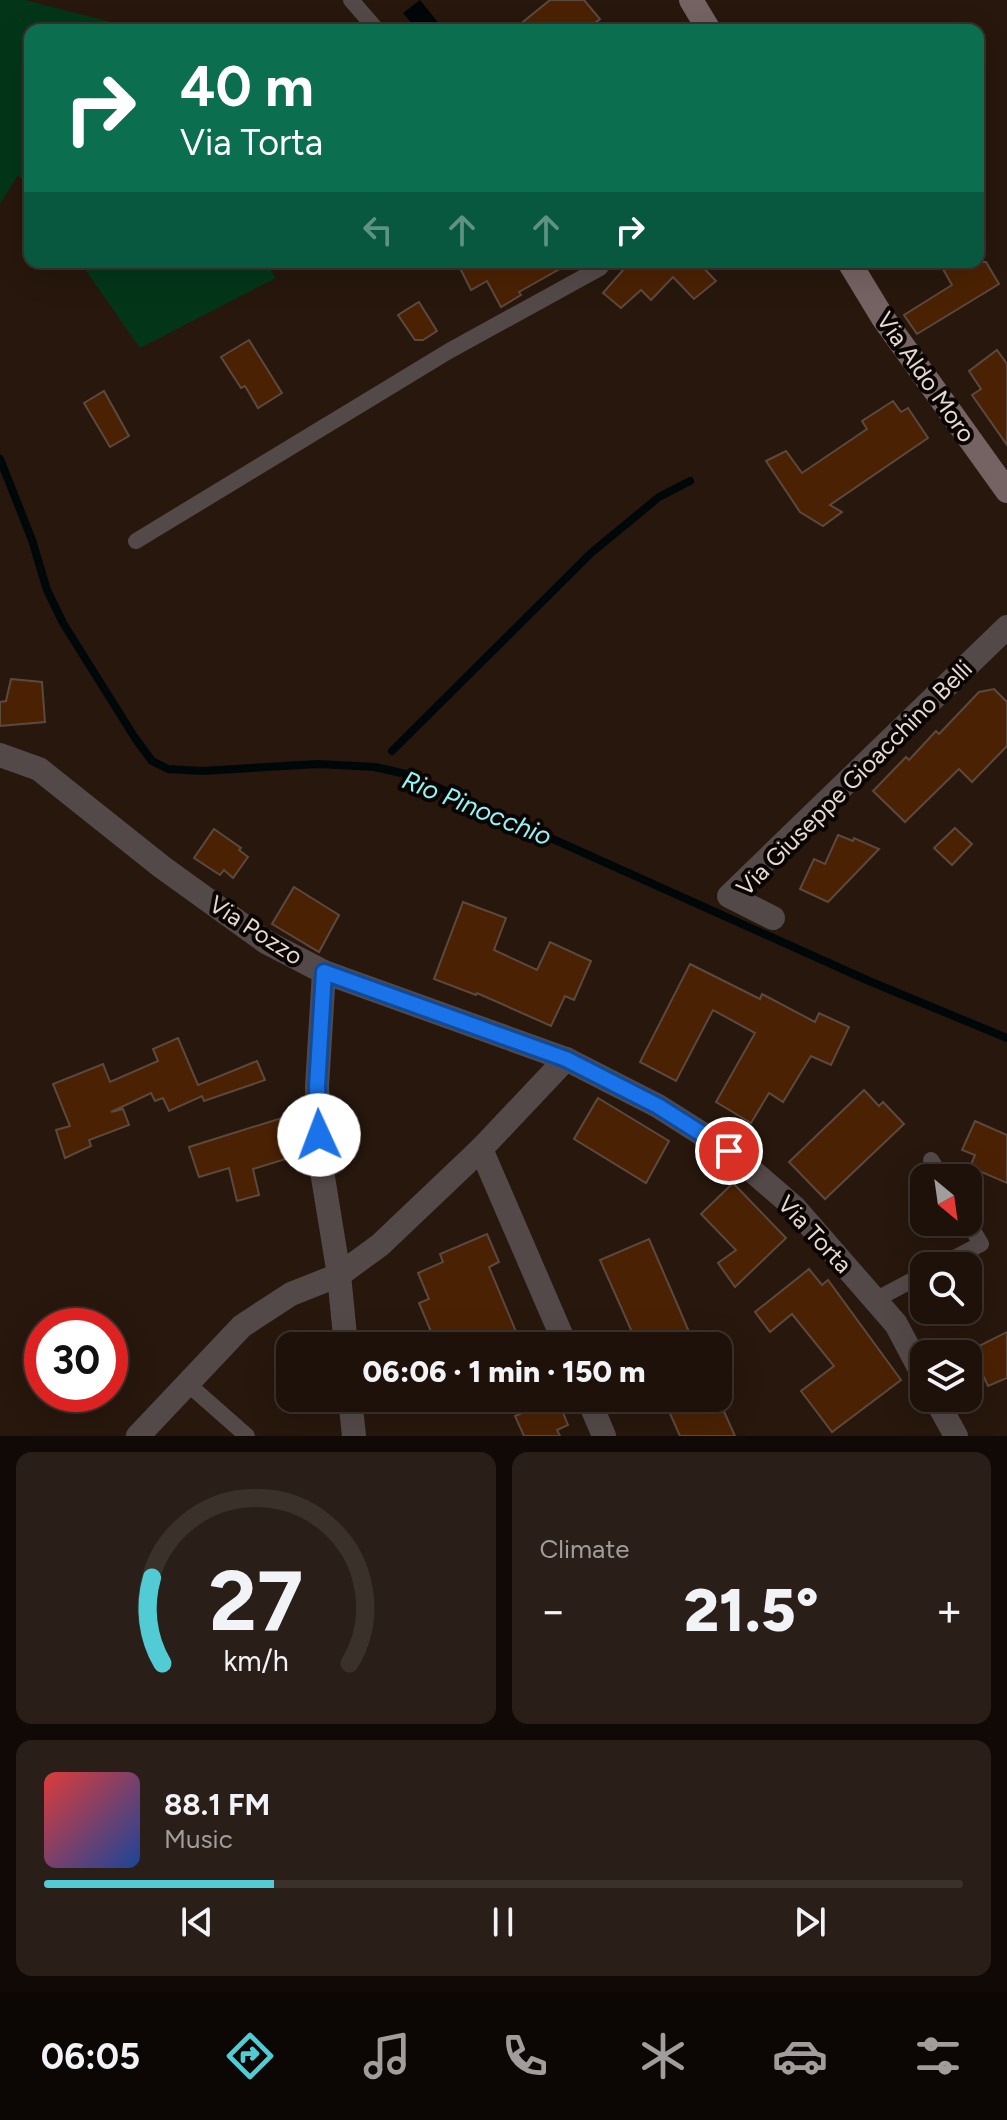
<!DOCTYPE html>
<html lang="en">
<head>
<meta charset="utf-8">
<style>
  :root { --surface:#1d110a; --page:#2a1f18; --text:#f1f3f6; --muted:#a09d9c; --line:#3b312b; --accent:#51ccd4 }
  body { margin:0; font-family:Figtree,sans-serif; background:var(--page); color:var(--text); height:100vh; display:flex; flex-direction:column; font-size:30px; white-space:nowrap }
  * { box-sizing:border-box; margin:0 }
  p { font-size:26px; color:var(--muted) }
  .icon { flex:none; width:44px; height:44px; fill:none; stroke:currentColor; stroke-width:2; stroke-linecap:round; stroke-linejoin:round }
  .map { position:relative; height:1436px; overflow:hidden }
  .details { display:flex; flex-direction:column; gap:16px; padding:16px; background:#100906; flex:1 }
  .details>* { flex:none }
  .top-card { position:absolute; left:24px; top:24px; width:960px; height:244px; border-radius:16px; box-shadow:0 8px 32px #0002,0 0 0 2px var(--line); background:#0b6e4f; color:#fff; overflow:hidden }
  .needle { width:52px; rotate:151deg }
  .buttons { position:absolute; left:910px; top:1164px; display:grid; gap:16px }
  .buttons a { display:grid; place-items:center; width:72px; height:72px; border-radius:16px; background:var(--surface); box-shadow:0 8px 32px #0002,0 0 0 2px var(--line); font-size:40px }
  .speed { position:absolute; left:24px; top:1308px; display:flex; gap:16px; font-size:40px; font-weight:700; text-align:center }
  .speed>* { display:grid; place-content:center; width:104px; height:104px; border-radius:50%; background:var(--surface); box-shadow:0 8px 32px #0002,0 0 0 2px var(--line); line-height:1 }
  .speed .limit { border:12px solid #d22; background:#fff; color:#111 }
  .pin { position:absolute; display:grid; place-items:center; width:68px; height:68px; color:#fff; margin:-34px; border:4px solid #fff; border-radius:50%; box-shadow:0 2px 8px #0007 }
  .me { position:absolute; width:88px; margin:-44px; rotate:358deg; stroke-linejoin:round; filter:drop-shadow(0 0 6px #0008) }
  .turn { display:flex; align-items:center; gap:28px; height:168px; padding:0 24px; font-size:36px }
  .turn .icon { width:104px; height:104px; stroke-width:2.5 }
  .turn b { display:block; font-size:56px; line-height:68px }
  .lanes { display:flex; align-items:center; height:76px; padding:0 24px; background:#0003; justify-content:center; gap:40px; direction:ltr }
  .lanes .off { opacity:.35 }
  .big { font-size:60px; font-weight:800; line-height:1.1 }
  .details .tile { flex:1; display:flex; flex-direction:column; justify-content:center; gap:12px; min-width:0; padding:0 28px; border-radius:16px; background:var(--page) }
  .details .dial { align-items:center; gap:0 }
  .dial svg { height:208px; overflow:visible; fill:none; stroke:var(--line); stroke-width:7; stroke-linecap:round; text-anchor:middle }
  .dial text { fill:var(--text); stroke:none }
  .song { display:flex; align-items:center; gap:24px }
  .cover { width:96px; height:96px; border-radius:12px; background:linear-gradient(135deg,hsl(0 70% 55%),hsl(220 70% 35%)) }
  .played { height:8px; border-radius:4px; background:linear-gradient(90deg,var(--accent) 25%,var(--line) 25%) }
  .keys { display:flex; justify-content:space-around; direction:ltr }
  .heat { display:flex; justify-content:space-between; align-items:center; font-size:44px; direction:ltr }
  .details .tiles { flex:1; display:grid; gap:16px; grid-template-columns:1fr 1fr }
  .tile:last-child { grid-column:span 2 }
  .trip { position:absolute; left:276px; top:1332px; width:456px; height:80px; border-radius:16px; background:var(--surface); box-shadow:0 8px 32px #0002,0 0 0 2px var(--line); font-weight:800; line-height:80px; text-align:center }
  .tab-bar { display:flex; height:128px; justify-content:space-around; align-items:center; background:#0c0704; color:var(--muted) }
  .tab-bar .icon { width:56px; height:56px }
  .tab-bar .active { color:var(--accent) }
  .tab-bar b { font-size:36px; color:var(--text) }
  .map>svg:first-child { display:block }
</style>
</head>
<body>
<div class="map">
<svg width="1007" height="1436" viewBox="0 0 1007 1436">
  <rect width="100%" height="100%" fill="#27170d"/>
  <g fill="#033619">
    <polygon points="0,0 25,0 115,23 119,30 30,30 30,190 18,175 0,204"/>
    <polygon points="80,262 265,262 276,278 140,348"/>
  </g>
  <polygon fill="#000708" points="420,0 444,30 417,30 403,13"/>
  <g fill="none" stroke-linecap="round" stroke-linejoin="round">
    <g stroke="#000708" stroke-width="8">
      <polyline points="0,459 32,540 47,590 63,623 135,738 152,761 168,769 202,771 318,764 375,767 410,775 869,981 1007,1038"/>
      <polyline points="392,751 591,553 659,497 690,481"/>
    </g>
  </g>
  <g fill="#4a2103" stroke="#5c493e" stroke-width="2">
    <polygon points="550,0 584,0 600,19 586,30 513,30"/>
    <polygon points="457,262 572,262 519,292 521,295 501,307 487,281 471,290"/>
    <polygon points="630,262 698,262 716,281 694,299 673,277 651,300 641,290 621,308 603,293"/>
    <polygon points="939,262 986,262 999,284 917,334 904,315 952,285"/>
    <polygon points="419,302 437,331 423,340 415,340 398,315"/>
    <polygon points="249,340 282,393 258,408 245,386 241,388 221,357"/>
    <polygon points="997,350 1007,364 1007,445 972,395 981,389 969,371"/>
    <polygon points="104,391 129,436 110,447 84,403"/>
    <polygon points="893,401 901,412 908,408 928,438 830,505 842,512 823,526 800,512 766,461 786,451 802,473 867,429 862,421"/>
    <polygon points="11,679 42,682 45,722 0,726 0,702 6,701"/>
    <polygon points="994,689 1007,702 1007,746 972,782 959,769 905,822 873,791 906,757 909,760 936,731 939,734 979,692"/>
    <polygon points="955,828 972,844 952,865 934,848"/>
    <polygon points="214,829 241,848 239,850 248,857 233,878 224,870 220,875 194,858"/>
    <polygon points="838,835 853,841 854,838 879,849 828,902 800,889 814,859 825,864"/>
    <polygon points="294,887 339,915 319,952 272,924"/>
    <polygon points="463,902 506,918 494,950 537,970 550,942 591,961 574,1000 565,996 551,1026 477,993 476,995 434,979"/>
    <polygon points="690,964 760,999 762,994 815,1022 819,1013 849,1027 831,1065 811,1056 783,1102 769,1093 751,1123 716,1102 755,1033 713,1010 676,1081 640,1062"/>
    <polygon points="178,1038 198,1085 257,1061 265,1080 204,1101 202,1096 169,1111 163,1098 155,1101 151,1093 111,1112 123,1109 129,1125 89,1140 91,1146 65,1158 56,1130 70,1126 53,1084 103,1064 110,1082 158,1061 153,1049"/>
    <polygon points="864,1090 879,1106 883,1102 904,1124 825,1199 789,1162"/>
    <polygon points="598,1098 669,1141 646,1183 574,1139"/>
    <polygon points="301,1112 305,1153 253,1169 259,1195 237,1201 229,1168 199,1177 189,1147"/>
    <polygon points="975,1121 1007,1135 1007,1183 970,1167 975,1155 962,1150"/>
    <polygon points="733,1183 786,1238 735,1287 718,1263 736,1250 701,1214"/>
    <polygon points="487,1234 499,1262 489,1267 522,1346 437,1346 419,1303 429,1299 418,1273 443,1262 440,1254"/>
    <polygon points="649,1239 678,1306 695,1346 638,1346 621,1307 600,1260"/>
    <polygon points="809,1269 822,1285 828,1280 901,1380 832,1432 801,1391 834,1366 792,1314 770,1332 755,1312"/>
    <polygon points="1007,1332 1007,1378 988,1386 971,1350"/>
    <polygon points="557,1398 568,1425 557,1430 560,1436 524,1436 515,1416"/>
    <polygon points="663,1398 718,1398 735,1436 680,1436"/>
  </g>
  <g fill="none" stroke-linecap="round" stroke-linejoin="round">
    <g stroke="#544949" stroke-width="16">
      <polyline points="351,0 377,30"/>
      <polyline points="136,541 449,351 600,268 605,262"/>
      <polyline points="931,1160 942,1178"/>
      <polyline points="939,1266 981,1244 968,1222"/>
      <polyline points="875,1300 924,1274"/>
      <polyline points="188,1384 247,1436"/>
    </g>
    <g stroke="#544949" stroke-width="24">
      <polyline points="0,755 39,769 162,867 266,942 324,972 566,1059 658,1106 729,1151 794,1207 896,1324 924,1377"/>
      <polyline points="773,918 729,896 1007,627"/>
      <polyline points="324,972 317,1087 320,1159 339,1275 346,1346"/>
      <polyline points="566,1346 481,1149 566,1059"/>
      <polyline points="350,1398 354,1436"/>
      <polyline points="588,1398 604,1436"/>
      <polyline points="935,1398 956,1436"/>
      <polyline points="138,1436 242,1326 291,1294 339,1275 380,1245 481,1149"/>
    </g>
    <g stroke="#746362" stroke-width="24">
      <polyline points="691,0 709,30"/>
      <polyline points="849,262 883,318 1007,491"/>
    </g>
  </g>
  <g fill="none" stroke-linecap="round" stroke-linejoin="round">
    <defs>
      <polyline id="route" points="319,1135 317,1087 324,972 566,1059 658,1106 729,1151"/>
    </defs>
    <use href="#route" stroke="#114b97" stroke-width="20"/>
    <use href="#route" stroke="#1a73e8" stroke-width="14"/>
  </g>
  <g text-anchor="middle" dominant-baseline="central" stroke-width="8" stroke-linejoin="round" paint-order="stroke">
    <g font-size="24" fill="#e5d9d2" stroke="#0a0502">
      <text transform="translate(926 377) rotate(55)">Via Aldo Moro</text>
      <text transform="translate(854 778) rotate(-45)">Via Giuseppe Gioacchino Belli</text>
      <text transform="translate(256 930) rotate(33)">Via Pozzo</text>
      <text transform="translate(815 1234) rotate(47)">Via Torta</text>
    </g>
    <g font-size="26" font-style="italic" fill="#93f4f8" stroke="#0a0502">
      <text transform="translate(477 808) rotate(22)">Rio Pinocchio</text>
    </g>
  </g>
</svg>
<div class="buttons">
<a><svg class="needle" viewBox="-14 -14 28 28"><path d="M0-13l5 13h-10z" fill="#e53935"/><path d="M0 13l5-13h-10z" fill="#a09d9c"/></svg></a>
<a><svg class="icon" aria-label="search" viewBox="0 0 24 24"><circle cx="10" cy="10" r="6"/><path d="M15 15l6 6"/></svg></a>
<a><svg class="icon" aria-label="layers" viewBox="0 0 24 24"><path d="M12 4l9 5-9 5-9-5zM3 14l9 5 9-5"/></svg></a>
</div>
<div class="speed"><div class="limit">30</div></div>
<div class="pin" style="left:729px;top:1151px;background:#d93025"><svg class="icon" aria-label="arrive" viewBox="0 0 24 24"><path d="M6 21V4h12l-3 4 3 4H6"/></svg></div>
<svg class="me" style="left:319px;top:1135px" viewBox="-20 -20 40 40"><circle r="19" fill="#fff"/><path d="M0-13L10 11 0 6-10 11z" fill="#1a73e8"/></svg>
<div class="trip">06:06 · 1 min · 150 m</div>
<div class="top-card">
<div class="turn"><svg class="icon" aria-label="right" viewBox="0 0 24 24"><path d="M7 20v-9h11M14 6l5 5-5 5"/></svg><div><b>40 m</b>Via Torta</div></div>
<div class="lanes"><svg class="icon off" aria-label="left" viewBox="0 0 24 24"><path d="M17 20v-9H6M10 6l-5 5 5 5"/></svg><svg class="icon off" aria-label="ahead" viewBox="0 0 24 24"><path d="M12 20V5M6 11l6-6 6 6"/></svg><svg class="icon off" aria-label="ahead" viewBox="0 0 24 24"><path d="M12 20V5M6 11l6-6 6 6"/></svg><svg class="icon" aria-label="right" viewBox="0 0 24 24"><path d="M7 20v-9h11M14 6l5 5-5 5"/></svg></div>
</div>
</div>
<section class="details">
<div class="tiles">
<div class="tile dial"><svg viewBox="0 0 100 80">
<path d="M14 69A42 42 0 1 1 86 69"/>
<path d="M14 69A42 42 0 0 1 10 36" stroke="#51ccd4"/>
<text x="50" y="56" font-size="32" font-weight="700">27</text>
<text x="50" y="72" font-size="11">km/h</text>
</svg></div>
<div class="tile"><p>Climate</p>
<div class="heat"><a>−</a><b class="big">21.5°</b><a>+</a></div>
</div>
<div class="tile">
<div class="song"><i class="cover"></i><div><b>88.1 FM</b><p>Music</p></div></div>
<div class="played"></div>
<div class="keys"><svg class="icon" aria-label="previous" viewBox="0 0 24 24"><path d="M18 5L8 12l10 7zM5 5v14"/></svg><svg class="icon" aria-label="pause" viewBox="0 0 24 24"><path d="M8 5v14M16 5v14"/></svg><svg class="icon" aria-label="next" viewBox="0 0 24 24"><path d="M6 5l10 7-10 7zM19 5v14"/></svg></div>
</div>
</div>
</section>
<nav class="tab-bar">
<b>06:05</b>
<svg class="icon active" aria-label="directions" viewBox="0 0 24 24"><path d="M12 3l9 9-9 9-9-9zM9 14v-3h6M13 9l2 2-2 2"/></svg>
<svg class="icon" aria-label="music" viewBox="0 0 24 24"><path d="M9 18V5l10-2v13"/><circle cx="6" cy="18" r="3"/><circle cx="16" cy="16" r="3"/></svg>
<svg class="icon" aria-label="phone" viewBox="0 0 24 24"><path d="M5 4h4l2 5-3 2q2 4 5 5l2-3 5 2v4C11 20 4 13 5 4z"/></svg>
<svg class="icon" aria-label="climate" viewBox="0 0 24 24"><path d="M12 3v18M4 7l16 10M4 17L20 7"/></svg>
<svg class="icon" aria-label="car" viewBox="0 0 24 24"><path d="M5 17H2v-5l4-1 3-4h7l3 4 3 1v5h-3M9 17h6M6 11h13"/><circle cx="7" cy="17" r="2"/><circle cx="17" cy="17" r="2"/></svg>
<svg class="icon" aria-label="filters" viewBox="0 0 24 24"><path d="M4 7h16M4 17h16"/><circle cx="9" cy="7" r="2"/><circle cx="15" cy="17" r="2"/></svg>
</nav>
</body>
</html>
